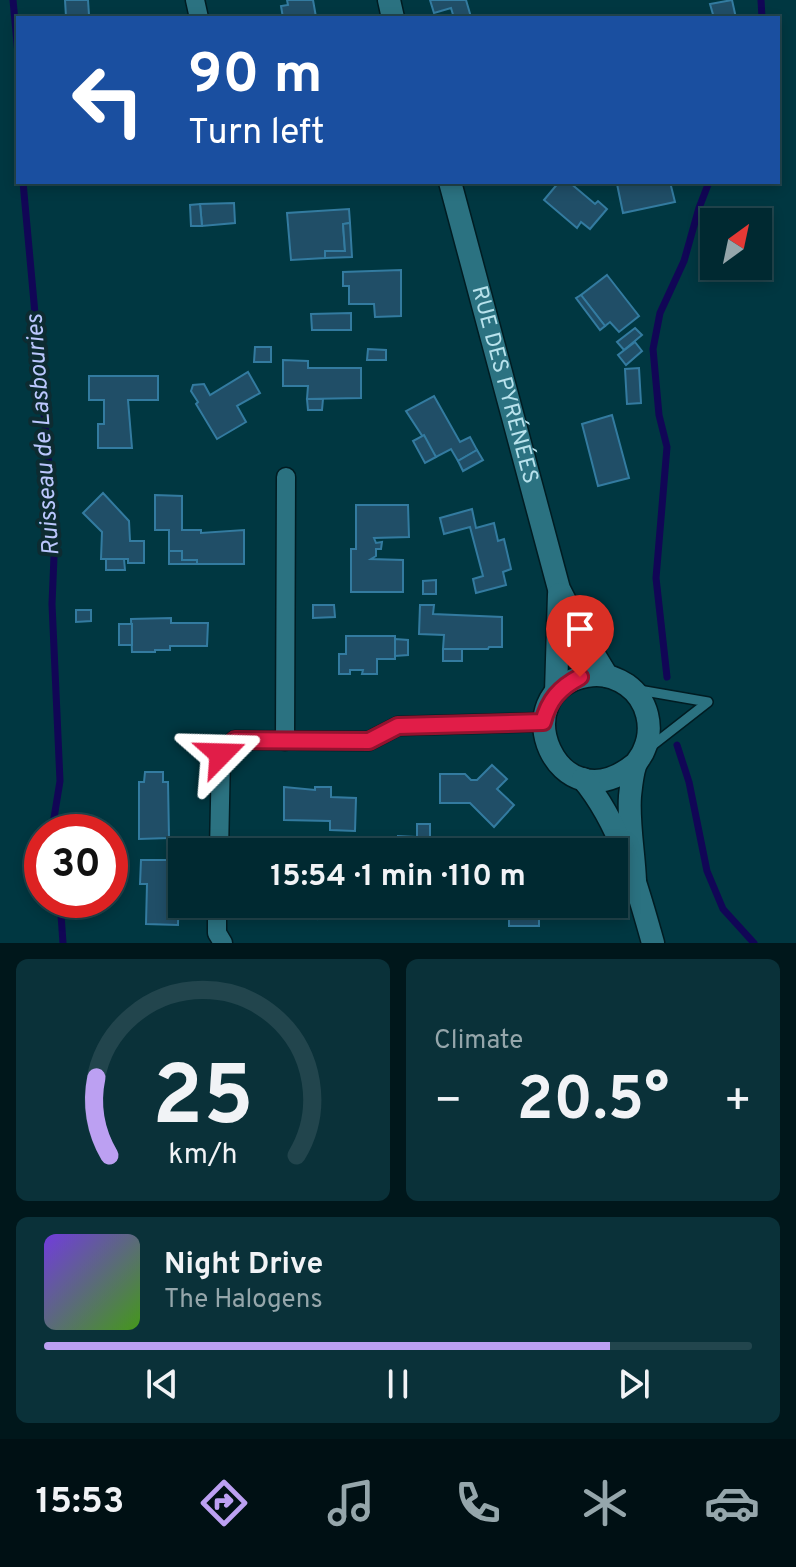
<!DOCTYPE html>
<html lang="en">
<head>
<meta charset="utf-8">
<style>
  :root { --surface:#002931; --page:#0a3139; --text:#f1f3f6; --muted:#95a6ab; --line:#22454d; --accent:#bca0f2 }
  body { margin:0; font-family:Overpass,sans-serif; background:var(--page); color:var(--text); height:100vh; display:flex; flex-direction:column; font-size:30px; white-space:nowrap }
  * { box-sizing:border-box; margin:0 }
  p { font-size:26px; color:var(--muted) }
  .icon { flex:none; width:44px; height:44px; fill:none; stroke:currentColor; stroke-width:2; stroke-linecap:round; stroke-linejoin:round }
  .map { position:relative; height:943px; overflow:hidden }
  .panel { display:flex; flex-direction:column; gap:16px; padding:16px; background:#00171b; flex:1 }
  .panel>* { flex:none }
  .hud { position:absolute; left:16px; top:16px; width:764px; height:168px; border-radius:0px; box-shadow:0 4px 12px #0003,0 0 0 2px var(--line); background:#1a4fa0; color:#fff; overflow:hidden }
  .needle { width:52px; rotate:33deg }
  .buttons { position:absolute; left:700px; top:208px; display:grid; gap:16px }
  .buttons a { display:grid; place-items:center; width:72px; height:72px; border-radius:0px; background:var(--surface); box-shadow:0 4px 12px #0003,0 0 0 2px var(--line); font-size:40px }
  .speed { position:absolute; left:24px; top:814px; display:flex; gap:16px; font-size:40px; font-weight:700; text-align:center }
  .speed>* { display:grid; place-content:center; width:104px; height:104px; border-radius:50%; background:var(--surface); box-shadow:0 4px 12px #0003,0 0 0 2px var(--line); line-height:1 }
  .speed .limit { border:12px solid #d22; background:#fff; color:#111 }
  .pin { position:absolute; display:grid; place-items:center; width:68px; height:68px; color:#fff; margin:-82px -34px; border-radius:50% 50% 50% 0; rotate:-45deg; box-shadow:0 0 8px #0007 }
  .pin .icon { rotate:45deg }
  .me { position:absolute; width:88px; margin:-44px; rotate:68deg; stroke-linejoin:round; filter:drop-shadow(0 0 6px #0008) }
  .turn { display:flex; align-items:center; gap:28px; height:168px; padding:0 40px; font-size:36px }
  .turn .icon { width:104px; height:104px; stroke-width:2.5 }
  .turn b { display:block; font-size:56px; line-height:68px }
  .big { font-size:60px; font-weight:700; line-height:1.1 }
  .panel .widget { flex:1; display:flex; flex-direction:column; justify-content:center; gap:12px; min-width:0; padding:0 28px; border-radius:12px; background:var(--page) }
  .panel .dial { align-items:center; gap:0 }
  .dial svg { height:208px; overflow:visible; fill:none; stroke:var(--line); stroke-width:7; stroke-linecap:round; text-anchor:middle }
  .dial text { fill:var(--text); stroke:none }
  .song { display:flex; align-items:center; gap:24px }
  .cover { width:96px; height:96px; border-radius:12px; background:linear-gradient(135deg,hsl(260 70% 55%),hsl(100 70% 35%)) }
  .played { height:8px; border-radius:4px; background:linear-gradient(90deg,var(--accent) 80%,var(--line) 80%) }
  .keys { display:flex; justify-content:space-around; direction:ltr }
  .heat { display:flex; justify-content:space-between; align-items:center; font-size:44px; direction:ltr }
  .panel .tiles { flex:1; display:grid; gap:16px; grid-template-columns:1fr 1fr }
  .widget:last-child { grid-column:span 2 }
  .trip { position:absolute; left:168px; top:838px; width:460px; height:80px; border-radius:0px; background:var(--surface); box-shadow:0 4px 12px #0003,0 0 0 2px var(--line); font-weight:700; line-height:80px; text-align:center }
  .dock { display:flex; height:128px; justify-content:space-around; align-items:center; background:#001014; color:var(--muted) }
  .dock .icon { width:56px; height:56px }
  .dock .on { color:var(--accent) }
  .dock b { font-size:36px; color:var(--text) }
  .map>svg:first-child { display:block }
</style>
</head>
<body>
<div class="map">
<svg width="796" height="943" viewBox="0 0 796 943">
  <rect width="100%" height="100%" fill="#003741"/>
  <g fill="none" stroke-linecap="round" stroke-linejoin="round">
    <g stroke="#110656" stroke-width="7">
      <polyline points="13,0 18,54"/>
      <polyline points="761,0 762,18"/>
      <polyline points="23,182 55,533 52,604 60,781 54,818 55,832"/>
      <polyline points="667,677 656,578 667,447 659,415 653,349 660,313 684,261 699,208 709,182"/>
      <polyline points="677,745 689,782 707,871 723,909 754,943"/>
      <polyline points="60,900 63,943"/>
    </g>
  </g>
  <g fill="#204e67" stroke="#337ba0" stroke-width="2">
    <polygon points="65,0 88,0 89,15 66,17"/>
    <polygon points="287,0 313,0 316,17 283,18 281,6 288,5"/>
    <polygon points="430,0 466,0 471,17 454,18 451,8 434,13"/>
    <polygon points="732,0 736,18 714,18 710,4"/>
    <polygon points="559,182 569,182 595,204 598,201 607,209 590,229 581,222 577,228 544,200"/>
    <polygon points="626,182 670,182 675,202 623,213 617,184"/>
    <polygon points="234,203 235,223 202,226 200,204"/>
    <polygon points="200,204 202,226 191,226 190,205"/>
    <polygon points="349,209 350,223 343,224 345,251 325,251 325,258 291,260 287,213"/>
    <polygon points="350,223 352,257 325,258 325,251 345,251 343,224"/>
    <polygon points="401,270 401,316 375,317 374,304 349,304 349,286 343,286 343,272"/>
    <polygon points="607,275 639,316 619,332 610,322 605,326 581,295"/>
    <polygon points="581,295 605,326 600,330 576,298"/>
    <polygon points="351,313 351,330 312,330 311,314"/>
    <polygon points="635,328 642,335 624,350 617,342"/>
    <polygon points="635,342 642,351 626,365 618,355"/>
    <polygon points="255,347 271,347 271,362 254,362"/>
    <polygon points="368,349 386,350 386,360 367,360"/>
    <polygon points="283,360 308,361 308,368 361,368 361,398 307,399 308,386 283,386"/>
    <polygon points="639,368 641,403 627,404 625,369"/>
    <polygon points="248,372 260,393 237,406 246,422 217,439 196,404 198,402 191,391 193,385 204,384 210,395"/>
    <polygon points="89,376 158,376 158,400 128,400 132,448 98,448 98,424 104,424 104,400 89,400"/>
    <polygon points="434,396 460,442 470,437 477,450 458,461 451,449 436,457 406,411"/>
    <polygon points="307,399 323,399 322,410 308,410"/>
    <polygon points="612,415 629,478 598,486 582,424"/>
    <polygon points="424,435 436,457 425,463 413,441"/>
    <polygon points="477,450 483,460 463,471 458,461"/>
    <polygon points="103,493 129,521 130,541 144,541 144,563 128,563 128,559 101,559 102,532 83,513"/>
    <polygon points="155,495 182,496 182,530 201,530 201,533 244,530 244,564 197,564 197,560 182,560 182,551 169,551 169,530 155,530"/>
    <polygon points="356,505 408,505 409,537 374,538 376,543 382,542 381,549 376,549 376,556 371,559 403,560 403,592 351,592 351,549 356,549"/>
    <polygon points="472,509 476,528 494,523 498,541 504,539 511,569 503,572 506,585 476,593 473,579 483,576 470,527 444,534 440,518"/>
    <polygon points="169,551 182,551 182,560 197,560 197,564 169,564"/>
    <polygon points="106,559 124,559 125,570 106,570"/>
    <polygon points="436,580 436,594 423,594 423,581"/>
    <polygon points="313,605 334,605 335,617 313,618"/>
    <polygon points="420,605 434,605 433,614 502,617 502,647 489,647 488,649 443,649 444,635 419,634"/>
    <polygon points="76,610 91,610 91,621 76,622"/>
    <polygon points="171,618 171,623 208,623 207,646 170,646 170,650 155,650 155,652 132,652 131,619"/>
    <rect x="119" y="624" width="13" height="21"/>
    <polygon points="346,636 395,636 395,659 377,659 377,674 362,674 363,670 350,670 350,674 339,674 339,654 346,654"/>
    <polygon points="395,639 408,640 408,655 395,656"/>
    <rect x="443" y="649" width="19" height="12"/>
    <polygon points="492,765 507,779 497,789 514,805 494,827 470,803 440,803 440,774 465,774 471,780 477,780"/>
    <polygon points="145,772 163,772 163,782 168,782 169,838 139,839 139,782 144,782"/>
    <polygon points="284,787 315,790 315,787 331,787 331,797 356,798 355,831 330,830 330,821 284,820"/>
    <polygon points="417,824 430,824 430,837 447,837 447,852 398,852 398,836 417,837"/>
    <polygon points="141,860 169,860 169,871 175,871 175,878 179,878 178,925 146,924 147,884 140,884"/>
    <polygon points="311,904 343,904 345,907 318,919"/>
    <rect x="509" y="904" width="30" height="22"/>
    <polygon points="555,904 598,904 598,914 568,914 568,905"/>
  </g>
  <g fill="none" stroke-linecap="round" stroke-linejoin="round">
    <defs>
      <polyline id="service" points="639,690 708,702 649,748"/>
      <g id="minor">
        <polyline points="195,0 199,18"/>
        <polyline points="285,741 286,477"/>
        <polyline points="219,852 221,754 235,740 369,741 398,726 543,722"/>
        <polyline points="217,904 217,933 223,943"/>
      </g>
      <g id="secondary">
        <polyline points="389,0 393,18"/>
        <path id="s1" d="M450,182L559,589L584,638L607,676"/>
        <polyline points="556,692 559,594"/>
        <path d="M635,764C557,828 502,691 587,676C601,673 615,677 627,685C648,700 654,728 644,750C642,756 637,760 635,766C632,775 631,787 630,796C628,823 634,853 635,881"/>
        <path d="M583,779C621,825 637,886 653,943"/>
      </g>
    </defs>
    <use href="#service" stroke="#001c22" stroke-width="12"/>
    <use href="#minor" stroke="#001c22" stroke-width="21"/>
    <use href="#secondary" stroke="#001c22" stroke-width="25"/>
    <use href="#service" stroke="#2b7281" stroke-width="9"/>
    <use href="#minor" stroke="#2b7281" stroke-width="18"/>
    <use href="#secondary" stroke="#2b7281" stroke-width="22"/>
  </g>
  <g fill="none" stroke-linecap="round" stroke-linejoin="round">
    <defs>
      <path id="route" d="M221,754L235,740L369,741L398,726L543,722C549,700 559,688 580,677"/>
    </defs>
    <use href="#route" stroke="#92132f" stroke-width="20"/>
    <use href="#route" stroke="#e11d48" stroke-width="14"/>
  </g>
  <g text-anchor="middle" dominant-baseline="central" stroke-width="8" stroke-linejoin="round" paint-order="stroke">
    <g font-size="22" fill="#b8e2ec" stroke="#0d2b31">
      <text stroke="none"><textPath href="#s1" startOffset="210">RUE DES PYRÉNÉES</textPath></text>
    </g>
    <g font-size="24" font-style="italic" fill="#bbc7fd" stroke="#0d2b31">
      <text transform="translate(44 435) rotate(-94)">Ruisseau de Lasbouries</text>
    </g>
  </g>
</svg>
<div class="buttons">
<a><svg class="needle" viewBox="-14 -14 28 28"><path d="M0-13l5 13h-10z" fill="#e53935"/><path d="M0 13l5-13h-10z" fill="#95a6ab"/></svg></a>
</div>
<div class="speed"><div class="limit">30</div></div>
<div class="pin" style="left:580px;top:677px;background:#d93025"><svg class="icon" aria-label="arrive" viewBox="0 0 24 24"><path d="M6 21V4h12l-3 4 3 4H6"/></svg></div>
<svg class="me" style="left:221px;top:754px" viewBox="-20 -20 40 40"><path d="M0-17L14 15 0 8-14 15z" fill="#e11d48" stroke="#fff" stroke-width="4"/></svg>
<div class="trip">15:54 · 1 min · 110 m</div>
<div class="hud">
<div class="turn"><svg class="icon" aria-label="left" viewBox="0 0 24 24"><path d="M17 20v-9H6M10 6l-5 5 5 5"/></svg><div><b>90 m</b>Turn left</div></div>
</div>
</div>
<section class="panel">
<div class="tiles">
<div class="widget dial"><svg viewBox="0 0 100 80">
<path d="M14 69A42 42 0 1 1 86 69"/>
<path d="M14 69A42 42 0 0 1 9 39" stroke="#bca0f2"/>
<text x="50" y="56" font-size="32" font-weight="700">25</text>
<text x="50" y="72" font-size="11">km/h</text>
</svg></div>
<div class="widget"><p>Climate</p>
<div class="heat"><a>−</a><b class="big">20.5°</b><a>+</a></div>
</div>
<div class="widget">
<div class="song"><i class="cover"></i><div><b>Night Drive</b><p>The Halogens</p></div></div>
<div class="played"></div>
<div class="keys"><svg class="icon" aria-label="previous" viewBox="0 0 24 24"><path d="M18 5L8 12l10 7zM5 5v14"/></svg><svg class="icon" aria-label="pause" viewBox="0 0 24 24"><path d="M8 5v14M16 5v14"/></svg><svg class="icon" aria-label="next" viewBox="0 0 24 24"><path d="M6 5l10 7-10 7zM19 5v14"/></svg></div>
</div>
</div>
</section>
<nav class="dock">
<b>15:53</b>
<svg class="icon on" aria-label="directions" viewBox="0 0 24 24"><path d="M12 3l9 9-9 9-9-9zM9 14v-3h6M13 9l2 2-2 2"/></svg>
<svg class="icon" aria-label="music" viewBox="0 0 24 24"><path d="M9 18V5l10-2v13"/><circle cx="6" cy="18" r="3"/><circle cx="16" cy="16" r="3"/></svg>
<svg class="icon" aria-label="phone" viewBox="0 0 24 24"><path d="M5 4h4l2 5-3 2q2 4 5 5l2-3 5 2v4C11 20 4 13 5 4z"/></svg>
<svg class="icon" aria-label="climate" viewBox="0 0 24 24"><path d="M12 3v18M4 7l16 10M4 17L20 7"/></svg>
<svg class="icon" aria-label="car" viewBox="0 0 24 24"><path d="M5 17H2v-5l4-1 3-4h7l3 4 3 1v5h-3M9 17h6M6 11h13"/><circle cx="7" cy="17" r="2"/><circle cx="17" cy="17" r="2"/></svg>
</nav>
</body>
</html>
